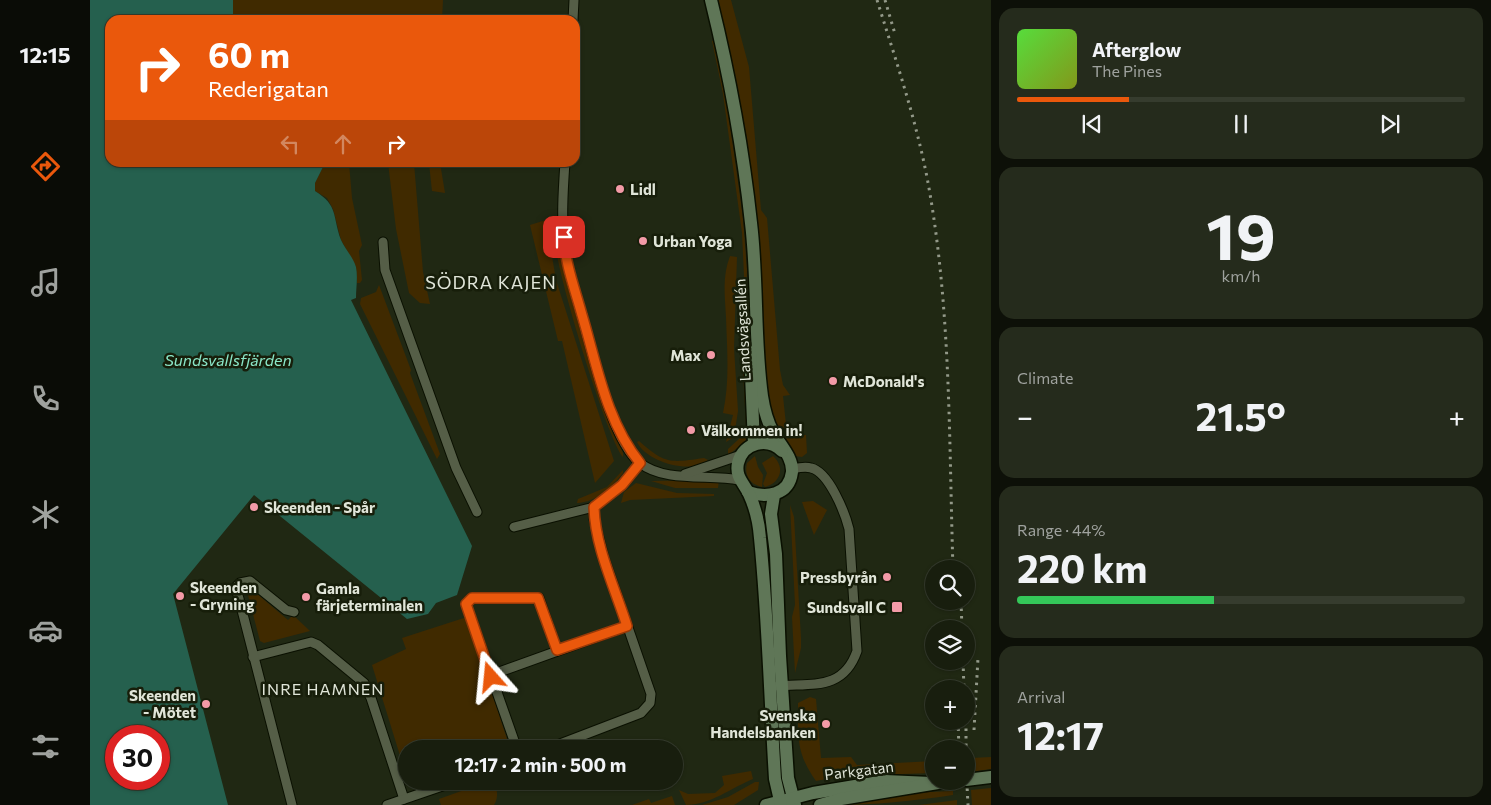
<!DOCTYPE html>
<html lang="en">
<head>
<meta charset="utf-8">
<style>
  :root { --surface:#181e0e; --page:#252b1c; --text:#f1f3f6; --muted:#9fa29e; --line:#363c2e; --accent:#ea580c }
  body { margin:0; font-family:Commissioner,sans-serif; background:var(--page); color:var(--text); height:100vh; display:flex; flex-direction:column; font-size:19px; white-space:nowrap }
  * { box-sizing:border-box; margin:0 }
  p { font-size:16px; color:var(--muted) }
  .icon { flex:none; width:28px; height:28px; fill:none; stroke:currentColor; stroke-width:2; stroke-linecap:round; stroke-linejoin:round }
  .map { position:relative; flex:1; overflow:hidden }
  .drawer { display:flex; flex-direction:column; gap:8px; padding:8px; background:#0d1008; width:500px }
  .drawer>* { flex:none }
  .top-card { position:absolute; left:15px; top:15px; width:475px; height:152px; border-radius:15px; box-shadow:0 1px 4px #0004,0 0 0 1px var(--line); background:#ea580c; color:#fff; overflow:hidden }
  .controls { position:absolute; left:835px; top:560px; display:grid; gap:10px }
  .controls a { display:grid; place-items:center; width:50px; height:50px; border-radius:50%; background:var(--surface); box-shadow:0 1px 4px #0004,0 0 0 1px var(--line); font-size:25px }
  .speed { position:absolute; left:15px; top:725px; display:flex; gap:10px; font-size:25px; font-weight:700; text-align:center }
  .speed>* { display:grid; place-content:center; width:65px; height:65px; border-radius:50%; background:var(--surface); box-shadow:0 1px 4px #0004,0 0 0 1px var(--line); line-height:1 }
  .speed .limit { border:8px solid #d22; background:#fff; color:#111 }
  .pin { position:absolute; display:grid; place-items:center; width:42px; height:42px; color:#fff; margin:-21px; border-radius:10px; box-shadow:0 2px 8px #0006 }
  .me { position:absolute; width:55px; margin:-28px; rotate:342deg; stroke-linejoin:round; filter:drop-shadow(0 0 4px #0008) }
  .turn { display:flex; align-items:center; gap:18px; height:105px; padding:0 20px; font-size:22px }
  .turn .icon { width:65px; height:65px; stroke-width:2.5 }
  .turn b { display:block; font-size:35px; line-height:42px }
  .lanes { display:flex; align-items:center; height:48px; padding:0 20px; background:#0003; justify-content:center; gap:25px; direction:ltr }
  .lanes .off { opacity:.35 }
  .big { font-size:38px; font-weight:700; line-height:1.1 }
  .drawer .widget { flex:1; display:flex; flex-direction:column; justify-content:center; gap:8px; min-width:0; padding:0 18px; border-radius:15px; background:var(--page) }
  .drawer .dial { align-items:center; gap:0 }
  .dial b { font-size:65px; line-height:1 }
  .song { display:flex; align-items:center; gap:15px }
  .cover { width:60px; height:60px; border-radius:8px; background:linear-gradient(135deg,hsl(110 70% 55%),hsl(70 70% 35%)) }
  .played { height:5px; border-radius:2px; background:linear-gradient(90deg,var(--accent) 25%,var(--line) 25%) }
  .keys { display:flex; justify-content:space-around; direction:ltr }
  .heat { display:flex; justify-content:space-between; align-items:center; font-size:28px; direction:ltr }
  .charge { height:8px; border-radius:4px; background:linear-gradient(90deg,#34c759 44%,var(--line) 0) }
  .trip { position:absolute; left:308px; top:740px; width:285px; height:50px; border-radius:25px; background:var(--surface); box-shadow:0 1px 4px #0004,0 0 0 1px var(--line); font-weight:700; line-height:50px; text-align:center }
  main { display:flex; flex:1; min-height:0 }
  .tab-bar { display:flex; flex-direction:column; width:90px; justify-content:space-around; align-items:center; background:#0a0c06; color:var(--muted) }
  .tab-bar .icon { width:35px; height:35px }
  .tab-bar .current { color:var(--accent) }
  .tab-bar b { font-size:22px; color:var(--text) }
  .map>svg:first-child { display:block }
</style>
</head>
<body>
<main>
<nav class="tab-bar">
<b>12:15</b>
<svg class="icon current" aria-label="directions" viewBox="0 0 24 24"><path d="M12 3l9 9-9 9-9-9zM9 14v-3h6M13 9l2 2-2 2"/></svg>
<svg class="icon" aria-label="music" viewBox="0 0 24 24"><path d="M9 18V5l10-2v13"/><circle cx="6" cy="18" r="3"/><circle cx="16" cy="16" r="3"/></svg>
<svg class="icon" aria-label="phone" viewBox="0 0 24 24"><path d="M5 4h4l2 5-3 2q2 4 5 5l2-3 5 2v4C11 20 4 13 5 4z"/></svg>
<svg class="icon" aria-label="climate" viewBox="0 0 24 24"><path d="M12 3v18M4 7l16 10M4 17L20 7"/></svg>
<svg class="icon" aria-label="car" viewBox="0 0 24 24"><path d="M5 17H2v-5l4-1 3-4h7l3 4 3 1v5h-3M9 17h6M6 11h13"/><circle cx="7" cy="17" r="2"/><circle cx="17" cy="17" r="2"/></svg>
<svg class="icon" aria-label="filters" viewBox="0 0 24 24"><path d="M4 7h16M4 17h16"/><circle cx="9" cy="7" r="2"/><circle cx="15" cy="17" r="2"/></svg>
</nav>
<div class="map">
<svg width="901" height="805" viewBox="0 0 901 805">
  <rect width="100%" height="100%" fill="#202813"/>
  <g fill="#402a00">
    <polygon points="143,0 353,0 352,20 143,20"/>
    <polygon points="627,0 641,0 659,67 671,210 677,218 690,370 693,385 700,395 693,396 697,434 716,435 717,453 712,457 705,456 693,443 680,411 672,351 671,258 656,134"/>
    <polygon points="625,40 636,96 653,218 657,270 655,339 660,431 654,443 638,455 638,449 650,438 656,426 652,355 654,276 652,233 633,94 622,41"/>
    <polygon points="235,163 259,163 262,198 272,245 269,251 272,280 270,283 267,283 266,267 251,240 243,209 237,198 225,191 225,183"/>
    <polygon points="298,163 324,163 333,272 340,304 330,303 319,293 306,229"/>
    <polygon points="339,163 350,163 355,193 342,191"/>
    <polygon points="456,220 466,280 524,461 505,483 472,341 468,341 440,225"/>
    <path d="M465,239H468L488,322L520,423L533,453V457C517,439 464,265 465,239Z"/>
    <path d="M640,256L647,257L644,348L648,411L644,437L636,442L643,415L633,413C640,381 637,350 636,317C635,295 632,277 640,256Z"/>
    <polygon points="289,285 321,370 320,373 350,454 347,459 270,304 271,298 286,292"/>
    <path d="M549,441C575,464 580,463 614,458L618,460C602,475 556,462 547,442Z"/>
    <path d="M665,456L668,467L673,475L672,487C659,484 654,475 657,463Z"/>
    <path d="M683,456C696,468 690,483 675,487L673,484L677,473L672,463Z"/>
    <path d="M533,470V473C521,488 507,502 487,503L488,499L517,487Z"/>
    <polygon points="629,480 628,488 585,488 561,481"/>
    <polygon points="546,483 587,493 624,494 624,496 540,500 531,503 534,492"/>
    <polygon points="723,501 737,510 724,535 712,502"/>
    <polygon points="700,505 704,517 711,638 711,648 705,673 702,617 705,605"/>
    <polygon points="166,593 198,620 203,615 220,631 174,643 170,641 158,595"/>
    <polygon points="377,617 417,739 387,749 316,749 316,775 282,665 316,649 312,638"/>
    <path d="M720,697L726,699L731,758L761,757L767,765L844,761V773L752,776L726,781C706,753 708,737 708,703Z"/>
    <polygon points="901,757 901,769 881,772 881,758"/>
    <path d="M661,771L663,779C641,788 620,805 596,805L589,790L598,794L625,793L634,785L632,776Z"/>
    <path d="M399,781H404C407,789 409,797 404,805H351L349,799Z"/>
    <polygon points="665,782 669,782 668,790 644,805 612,805 638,797"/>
    <polygon points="901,788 901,805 882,805 881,790"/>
    <path d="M863,791V795C823,801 785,805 744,805L817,793Z"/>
    <polygon points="582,796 585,805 542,805 559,799 561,803"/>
    <polygon points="867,800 867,805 829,805"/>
  </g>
  <path fill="#25604e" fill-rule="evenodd" d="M0,0H143V20H20V162L235,163L225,183V191C249,206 242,216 251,240C255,249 263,257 266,267C268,277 266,288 266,298L261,300L382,546L367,595L346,603L338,614L317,619L164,495L83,594L138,805H0ZM26,736H69V779H26Z"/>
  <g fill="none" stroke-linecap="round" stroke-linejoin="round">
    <defs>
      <g id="minor">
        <polyline points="483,20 484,0"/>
        <path d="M475,162C473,191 471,222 475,250C478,272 486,294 492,316C502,351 522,442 550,463C575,483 620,474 649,480"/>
        <polyline points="293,242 295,270 366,468 387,512"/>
        <polyline points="595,474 651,455"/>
        <polyline points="424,527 504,507"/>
        <polyline points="163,657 221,642 228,645 274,683 281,698 314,799"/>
        <polyline points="401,675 537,626"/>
        <path d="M688,686C722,683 753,691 767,651L759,529C755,513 739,472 721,468C715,466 707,468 702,469"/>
        <polyline points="427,749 376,604 382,598 449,598 467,651"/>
        <polyline points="457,749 551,713 560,703 561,694 514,558 504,519 504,507 532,485 550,463"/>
        <polyline points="202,805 146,587 150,583 160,581 196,610 204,612"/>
        <polyline points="297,805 367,781"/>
      </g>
      <g id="secondary">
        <path d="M621,0C639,73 653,148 661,223C668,281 664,339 672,396C674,409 677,421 683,432C690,445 703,457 702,472C699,496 676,498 658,492"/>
        <polyline points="660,352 664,444"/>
        <polyline points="684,495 681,514 686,554 690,656 698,778 705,805"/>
        <polyline points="876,780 901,777"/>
        <polyline points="676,805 723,793 795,781 841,783"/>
        <path d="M691,805L685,779C680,699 678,618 670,538C669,524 665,507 659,494C654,483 645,477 648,463C653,442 678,437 692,451"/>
        <polyline points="730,805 751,799 860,781"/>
      </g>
    </defs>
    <use href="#minor" stroke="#0a1001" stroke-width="11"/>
    <use href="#secondary" stroke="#0a1001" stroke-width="15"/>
    <use href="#minor" stroke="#555e47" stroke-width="9"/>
    <use href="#secondary" stroke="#5f7657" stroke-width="12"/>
    <g stroke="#939989" stroke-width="3" stroke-dasharray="2.5 5" stroke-linecap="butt">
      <path d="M787,0C807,64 829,128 840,194C861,317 859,444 863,569"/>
      <polyline points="795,0 805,34"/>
      <polyline points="871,601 872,629"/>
      <polyline points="873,661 874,689"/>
      <polyline points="868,721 869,749"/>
      <polyline points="876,721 876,749"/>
      <polyline points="884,730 888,658"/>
      <polyline points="876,766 878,805"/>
    </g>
  </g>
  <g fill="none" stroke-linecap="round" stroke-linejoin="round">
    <defs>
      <path id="route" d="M401,677L376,604L382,598H448L467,650L537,626C525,588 505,547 504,507L532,485L550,463C516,421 507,365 492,315C485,289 475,264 474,237"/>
    </defs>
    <use href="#route" stroke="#983908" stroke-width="12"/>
    <use href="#route" stroke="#ea580c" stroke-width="9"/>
  </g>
  <g fill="#f39aa7" stroke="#171e0a" stroke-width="2">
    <circle cx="530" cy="189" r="5"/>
    <circle cx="553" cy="241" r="5"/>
    <circle cx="621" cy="355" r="5"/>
    <circle cx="743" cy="381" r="5"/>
    <circle cx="601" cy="430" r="5"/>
    <circle cx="164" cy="507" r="5"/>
    <circle cx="797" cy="577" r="5"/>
    <circle cx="90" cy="596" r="5"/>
    <circle cx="216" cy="597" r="5"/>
    <rect x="801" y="601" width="12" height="12" rx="2.5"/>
    <circle cx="116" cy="704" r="5"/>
    <circle cx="736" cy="724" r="5"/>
  </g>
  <g text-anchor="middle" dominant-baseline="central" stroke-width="5" stroke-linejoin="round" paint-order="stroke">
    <g font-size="15" font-weight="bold" fill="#e0e5d8" stroke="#171e0a" text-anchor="start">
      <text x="540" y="189">Lidl</text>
      <text x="563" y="241">Urban Yoga</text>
      <text x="611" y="355" text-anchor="end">Max</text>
      <text x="753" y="381">McDonald's</text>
      <text x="611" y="430">Välkommen in!</text>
      <text x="174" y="507">Skeenden - Spår</text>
      <text x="787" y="577" text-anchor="end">Pressbyrån</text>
      <text x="100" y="587">Skeenden<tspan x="100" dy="17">- Gryning</tspan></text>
      <text x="226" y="588">Gamla<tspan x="226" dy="17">färjeterminalen</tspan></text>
      <text x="796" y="607" text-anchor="end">Sundsvall C</text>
      <text x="106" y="695" text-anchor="end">Skeenden<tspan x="106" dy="17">- Mötet</tspan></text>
      <text x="726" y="715" text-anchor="end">Svenska<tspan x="726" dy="17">Handelsbanken</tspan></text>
    </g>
    <g font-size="15" fill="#e0e5d8" stroke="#171e0a">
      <text transform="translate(652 330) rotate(-93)">Landsvägsallén</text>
      <text transform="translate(769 770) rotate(-7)">Parkgatan</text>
    </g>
    <g font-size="16" font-style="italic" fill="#8ae6c7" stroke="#171e0a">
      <text x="138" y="359">Sundsvallsfjärden</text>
    </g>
    <g font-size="16" letter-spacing="1" fill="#e0e5d8" stroke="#171e0a">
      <text x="233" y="688">INRE HAMNEN</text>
    </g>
    <g font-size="18" letter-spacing="1" fill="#e0e5d8" stroke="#171e0a">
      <text x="401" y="282">SÖDRA KAJEN</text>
    </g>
  </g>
</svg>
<div class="controls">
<a><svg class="icon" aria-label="search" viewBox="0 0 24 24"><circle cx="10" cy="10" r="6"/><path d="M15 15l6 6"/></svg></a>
<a><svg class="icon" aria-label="layers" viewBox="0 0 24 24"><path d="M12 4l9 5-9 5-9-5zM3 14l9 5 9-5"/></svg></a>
<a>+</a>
<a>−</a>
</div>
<div class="speed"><div class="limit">30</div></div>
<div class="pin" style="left:474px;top:237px;background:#d93025"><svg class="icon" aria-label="arrive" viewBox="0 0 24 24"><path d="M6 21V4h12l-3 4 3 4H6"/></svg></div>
<svg class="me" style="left:401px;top:677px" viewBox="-20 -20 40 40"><path d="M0-17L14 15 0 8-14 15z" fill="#ea580c" stroke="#fff" stroke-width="4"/></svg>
<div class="trip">12:17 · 2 min · 500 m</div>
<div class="top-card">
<div class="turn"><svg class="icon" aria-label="right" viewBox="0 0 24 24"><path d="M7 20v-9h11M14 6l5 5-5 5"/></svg><div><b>60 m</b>Rederigatan</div></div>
<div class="lanes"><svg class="icon off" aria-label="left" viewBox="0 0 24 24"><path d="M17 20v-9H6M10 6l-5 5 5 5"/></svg><svg class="icon off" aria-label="ahead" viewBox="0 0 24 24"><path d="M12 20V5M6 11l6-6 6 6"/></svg><svg class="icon" aria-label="right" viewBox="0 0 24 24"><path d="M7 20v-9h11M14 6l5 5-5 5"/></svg></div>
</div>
</div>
<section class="drawer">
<div class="widget">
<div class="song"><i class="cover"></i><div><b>Afterglow</b><p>The Pines</p></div></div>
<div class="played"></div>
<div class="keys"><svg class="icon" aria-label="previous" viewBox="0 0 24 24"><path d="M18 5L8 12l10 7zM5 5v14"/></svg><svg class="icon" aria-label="pause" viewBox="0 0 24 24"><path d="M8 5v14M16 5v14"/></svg><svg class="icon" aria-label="next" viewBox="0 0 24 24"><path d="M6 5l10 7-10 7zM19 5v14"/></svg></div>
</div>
<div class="widget dial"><b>19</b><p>km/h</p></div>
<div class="widget"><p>Climate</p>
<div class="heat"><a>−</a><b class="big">21.5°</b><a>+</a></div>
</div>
<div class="widget"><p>Range · 44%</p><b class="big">220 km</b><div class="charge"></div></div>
<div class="widget"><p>Arrival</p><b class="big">12:17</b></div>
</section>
</main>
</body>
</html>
